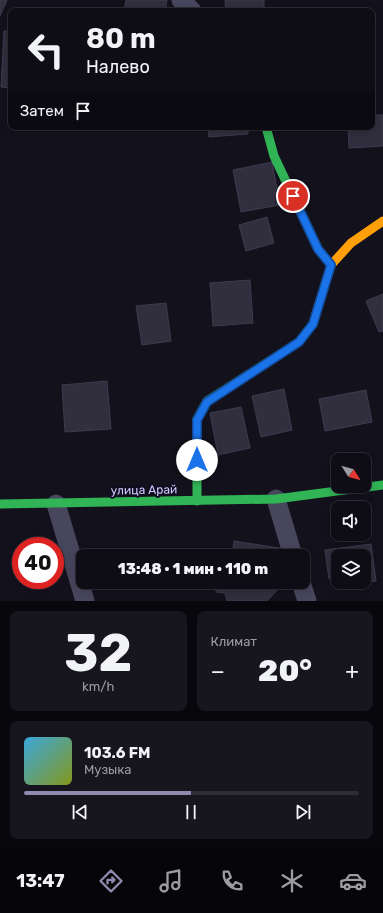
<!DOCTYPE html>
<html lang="ru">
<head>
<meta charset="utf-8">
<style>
  :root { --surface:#0e0d15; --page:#17161e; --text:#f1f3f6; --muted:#9b9ca0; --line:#2e2d34; --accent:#8f8baf }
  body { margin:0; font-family:Rubik,sans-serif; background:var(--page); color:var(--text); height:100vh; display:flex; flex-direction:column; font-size:15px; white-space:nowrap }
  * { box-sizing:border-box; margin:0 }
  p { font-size:13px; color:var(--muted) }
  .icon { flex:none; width:22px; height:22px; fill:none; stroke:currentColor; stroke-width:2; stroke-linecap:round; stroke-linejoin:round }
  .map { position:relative; height:601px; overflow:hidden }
  .details { display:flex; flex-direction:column; gap:10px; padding:10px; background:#08070c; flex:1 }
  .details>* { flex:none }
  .hud { position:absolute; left:8px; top:8px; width:367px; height:122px; border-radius:8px; box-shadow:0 2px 10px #0003,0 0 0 1px var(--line); background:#0e0d15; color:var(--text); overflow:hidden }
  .needle { width:26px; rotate:127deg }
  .buttons { position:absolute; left:331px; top:453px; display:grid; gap:8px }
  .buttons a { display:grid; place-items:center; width:40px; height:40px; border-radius:8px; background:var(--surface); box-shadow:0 2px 10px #0003,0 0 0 1px var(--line); font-size:20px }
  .speed { position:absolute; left:12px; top:537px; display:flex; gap:8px; font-size:20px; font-weight:700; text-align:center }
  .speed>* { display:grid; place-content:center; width:52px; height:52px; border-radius:50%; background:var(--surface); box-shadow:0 2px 10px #0003,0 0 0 1px var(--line); line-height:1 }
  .speed .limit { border:6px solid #d22; background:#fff; color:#111 }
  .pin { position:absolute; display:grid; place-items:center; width:34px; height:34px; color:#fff; margin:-17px; border:2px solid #fff; border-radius:50%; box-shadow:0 1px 4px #0007 }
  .me { position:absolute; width:44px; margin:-22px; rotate:0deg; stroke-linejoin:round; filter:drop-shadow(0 0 3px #0008) }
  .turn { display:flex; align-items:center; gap:14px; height:84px; padding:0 12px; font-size:18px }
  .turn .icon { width:52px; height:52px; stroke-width:2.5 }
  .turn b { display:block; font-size:28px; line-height:34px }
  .then { display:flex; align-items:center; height:38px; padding:0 12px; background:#0003; gap:8px; font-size:15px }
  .big { font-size:30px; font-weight:800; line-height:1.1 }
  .details .widget { flex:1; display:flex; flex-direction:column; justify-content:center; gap:6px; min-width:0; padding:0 14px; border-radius:8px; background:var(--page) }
  .details .dial { align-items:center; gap:0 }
  .dial b { font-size:52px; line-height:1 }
  .song { display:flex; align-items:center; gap:12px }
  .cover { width:48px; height:48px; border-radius:6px; background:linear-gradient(135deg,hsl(200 70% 55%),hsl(70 70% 35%)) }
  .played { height:4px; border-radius:2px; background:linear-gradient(90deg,var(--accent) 50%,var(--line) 50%) }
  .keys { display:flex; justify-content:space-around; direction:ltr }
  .heat { display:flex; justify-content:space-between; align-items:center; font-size:22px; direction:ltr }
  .details .tiles { flex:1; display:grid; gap:10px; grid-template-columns:1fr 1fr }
  .widget:last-child { grid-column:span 2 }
  .trip { position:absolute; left:76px; top:549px; width:234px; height:40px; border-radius:8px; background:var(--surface); box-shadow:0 2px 10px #0003,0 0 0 1px var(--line); font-weight:800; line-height:40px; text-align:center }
  .tab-bar { display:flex; height:64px; justify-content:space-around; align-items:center; background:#060508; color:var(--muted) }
  .tab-bar .icon { width:28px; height:28px }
  .tab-bar .selected { color:var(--accent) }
  .tab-bar b { font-size:18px; color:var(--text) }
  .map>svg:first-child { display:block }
</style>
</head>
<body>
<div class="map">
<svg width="383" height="601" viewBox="0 0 383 601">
  <rect width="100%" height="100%" fill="#13111c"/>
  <g fill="#312f3e" stroke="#3e3b4f">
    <polygon points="0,0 7,0 0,16"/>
    <polygon points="126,0 167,0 165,11 124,11"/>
    <polygon points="225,0 264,0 264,11 226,11"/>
    <polygon points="4,31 11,31 11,88 1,87"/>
    <polygon points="372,115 383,115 383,146 349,148 348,127 372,127"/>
    <polygon points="208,127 248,127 248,134 209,137"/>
    <polygon points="272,162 280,205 241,212 233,170"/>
    <polygon points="267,217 274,243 246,251 239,225"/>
    <polygon points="250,280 253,323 213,326 210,283"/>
    <polygon points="383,294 383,331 379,332 366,301"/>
    <polygon points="166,303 171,341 142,345 136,306"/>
    <polygon points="107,381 111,429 65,432 62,385"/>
    <polygon points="284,389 292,430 261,437 252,396"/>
    <polygon points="366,390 372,422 325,431 319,399"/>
    <polygon points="241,407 250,448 218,455 210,413"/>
    <polygon points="234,541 286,549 285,556 232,556"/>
    <polygon points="371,544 376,581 362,583 361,582 364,582 364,556 338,556 338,578 329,579 325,550"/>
    <polygon points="217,582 281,582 280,587 267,601 227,601 225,593 216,592"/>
  </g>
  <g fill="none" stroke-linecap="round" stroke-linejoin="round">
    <g stroke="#47465d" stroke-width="19">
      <polyline points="181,0 192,11"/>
      <polyline points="276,499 293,556"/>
      <polyline points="56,504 85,601"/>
      <polyline points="301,582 307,601"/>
    </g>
    <g stroke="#30b455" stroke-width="9">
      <polyline points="266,127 274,156 318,249 331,265"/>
      <polyline points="197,501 197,419 207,401 299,342 313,324 316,314"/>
      <polyline points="0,504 276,499 383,485"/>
    </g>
    <polyline stroke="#ff9f0a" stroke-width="9" points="316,314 331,265 351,243 383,221"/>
  </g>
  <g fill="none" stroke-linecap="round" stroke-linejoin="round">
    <defs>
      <polyline id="route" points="197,460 197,420 207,402 299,342 313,324 331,265 318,249 293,196"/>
    </defs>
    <use href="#route" stroke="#114b97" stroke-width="10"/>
    <use href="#route" stroke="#1a73e8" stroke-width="7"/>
  </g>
  <g text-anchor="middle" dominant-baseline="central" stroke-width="4" stroke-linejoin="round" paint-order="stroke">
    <g font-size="12" fill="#d2cdfe" stroke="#100d20">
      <text transform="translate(144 490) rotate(-1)">улица Арай</text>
    </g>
  </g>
</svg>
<div class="buttons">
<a><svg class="needle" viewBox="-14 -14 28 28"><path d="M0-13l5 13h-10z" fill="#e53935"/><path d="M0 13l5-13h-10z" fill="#9b9ca0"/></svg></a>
<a><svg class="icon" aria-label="sound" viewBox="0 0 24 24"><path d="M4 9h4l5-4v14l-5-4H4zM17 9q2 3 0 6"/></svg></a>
<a><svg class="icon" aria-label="layers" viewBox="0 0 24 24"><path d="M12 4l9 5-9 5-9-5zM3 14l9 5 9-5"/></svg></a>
</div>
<div class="speed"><div class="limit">40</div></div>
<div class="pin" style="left:293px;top:196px;background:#d93025"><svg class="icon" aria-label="arrive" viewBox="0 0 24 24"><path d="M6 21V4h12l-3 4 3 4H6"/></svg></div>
<svg class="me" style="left:197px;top:460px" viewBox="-20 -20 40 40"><circle r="19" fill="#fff"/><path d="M0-13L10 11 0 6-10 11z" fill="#1a73e8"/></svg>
<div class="trip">13:48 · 1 мин · 110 m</div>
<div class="hud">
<div class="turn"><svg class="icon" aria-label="left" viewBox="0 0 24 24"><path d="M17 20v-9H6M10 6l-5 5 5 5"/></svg><div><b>80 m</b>Налево</div></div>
<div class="then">Затем<svg class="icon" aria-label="arrive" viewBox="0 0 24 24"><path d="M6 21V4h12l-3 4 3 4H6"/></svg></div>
</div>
</div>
<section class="details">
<div class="tiles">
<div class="widget dial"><b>32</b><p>km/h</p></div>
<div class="widget"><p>Климат</p>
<div class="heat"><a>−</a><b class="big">20°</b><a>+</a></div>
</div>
<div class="widget">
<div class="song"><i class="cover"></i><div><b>103.6 FM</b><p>Музыка</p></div></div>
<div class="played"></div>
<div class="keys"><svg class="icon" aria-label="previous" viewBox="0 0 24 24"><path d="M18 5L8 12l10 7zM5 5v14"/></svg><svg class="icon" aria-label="pause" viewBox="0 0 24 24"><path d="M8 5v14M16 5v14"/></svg><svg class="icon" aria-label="next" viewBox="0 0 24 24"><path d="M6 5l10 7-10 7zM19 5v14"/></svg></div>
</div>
</div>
</section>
<nav class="tab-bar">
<b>13:47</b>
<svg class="icon selected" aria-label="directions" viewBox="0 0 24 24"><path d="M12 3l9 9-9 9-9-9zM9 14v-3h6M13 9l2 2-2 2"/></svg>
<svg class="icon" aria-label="music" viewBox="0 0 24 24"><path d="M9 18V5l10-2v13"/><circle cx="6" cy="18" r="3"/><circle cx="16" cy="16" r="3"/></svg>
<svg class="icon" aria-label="phone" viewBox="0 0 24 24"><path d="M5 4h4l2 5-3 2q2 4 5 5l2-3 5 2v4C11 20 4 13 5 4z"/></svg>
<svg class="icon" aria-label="climate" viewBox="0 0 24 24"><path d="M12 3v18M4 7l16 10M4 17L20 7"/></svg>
<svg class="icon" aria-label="car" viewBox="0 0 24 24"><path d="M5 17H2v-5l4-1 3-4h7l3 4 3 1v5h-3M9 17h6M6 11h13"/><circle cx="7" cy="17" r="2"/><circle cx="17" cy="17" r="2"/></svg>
</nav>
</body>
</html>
